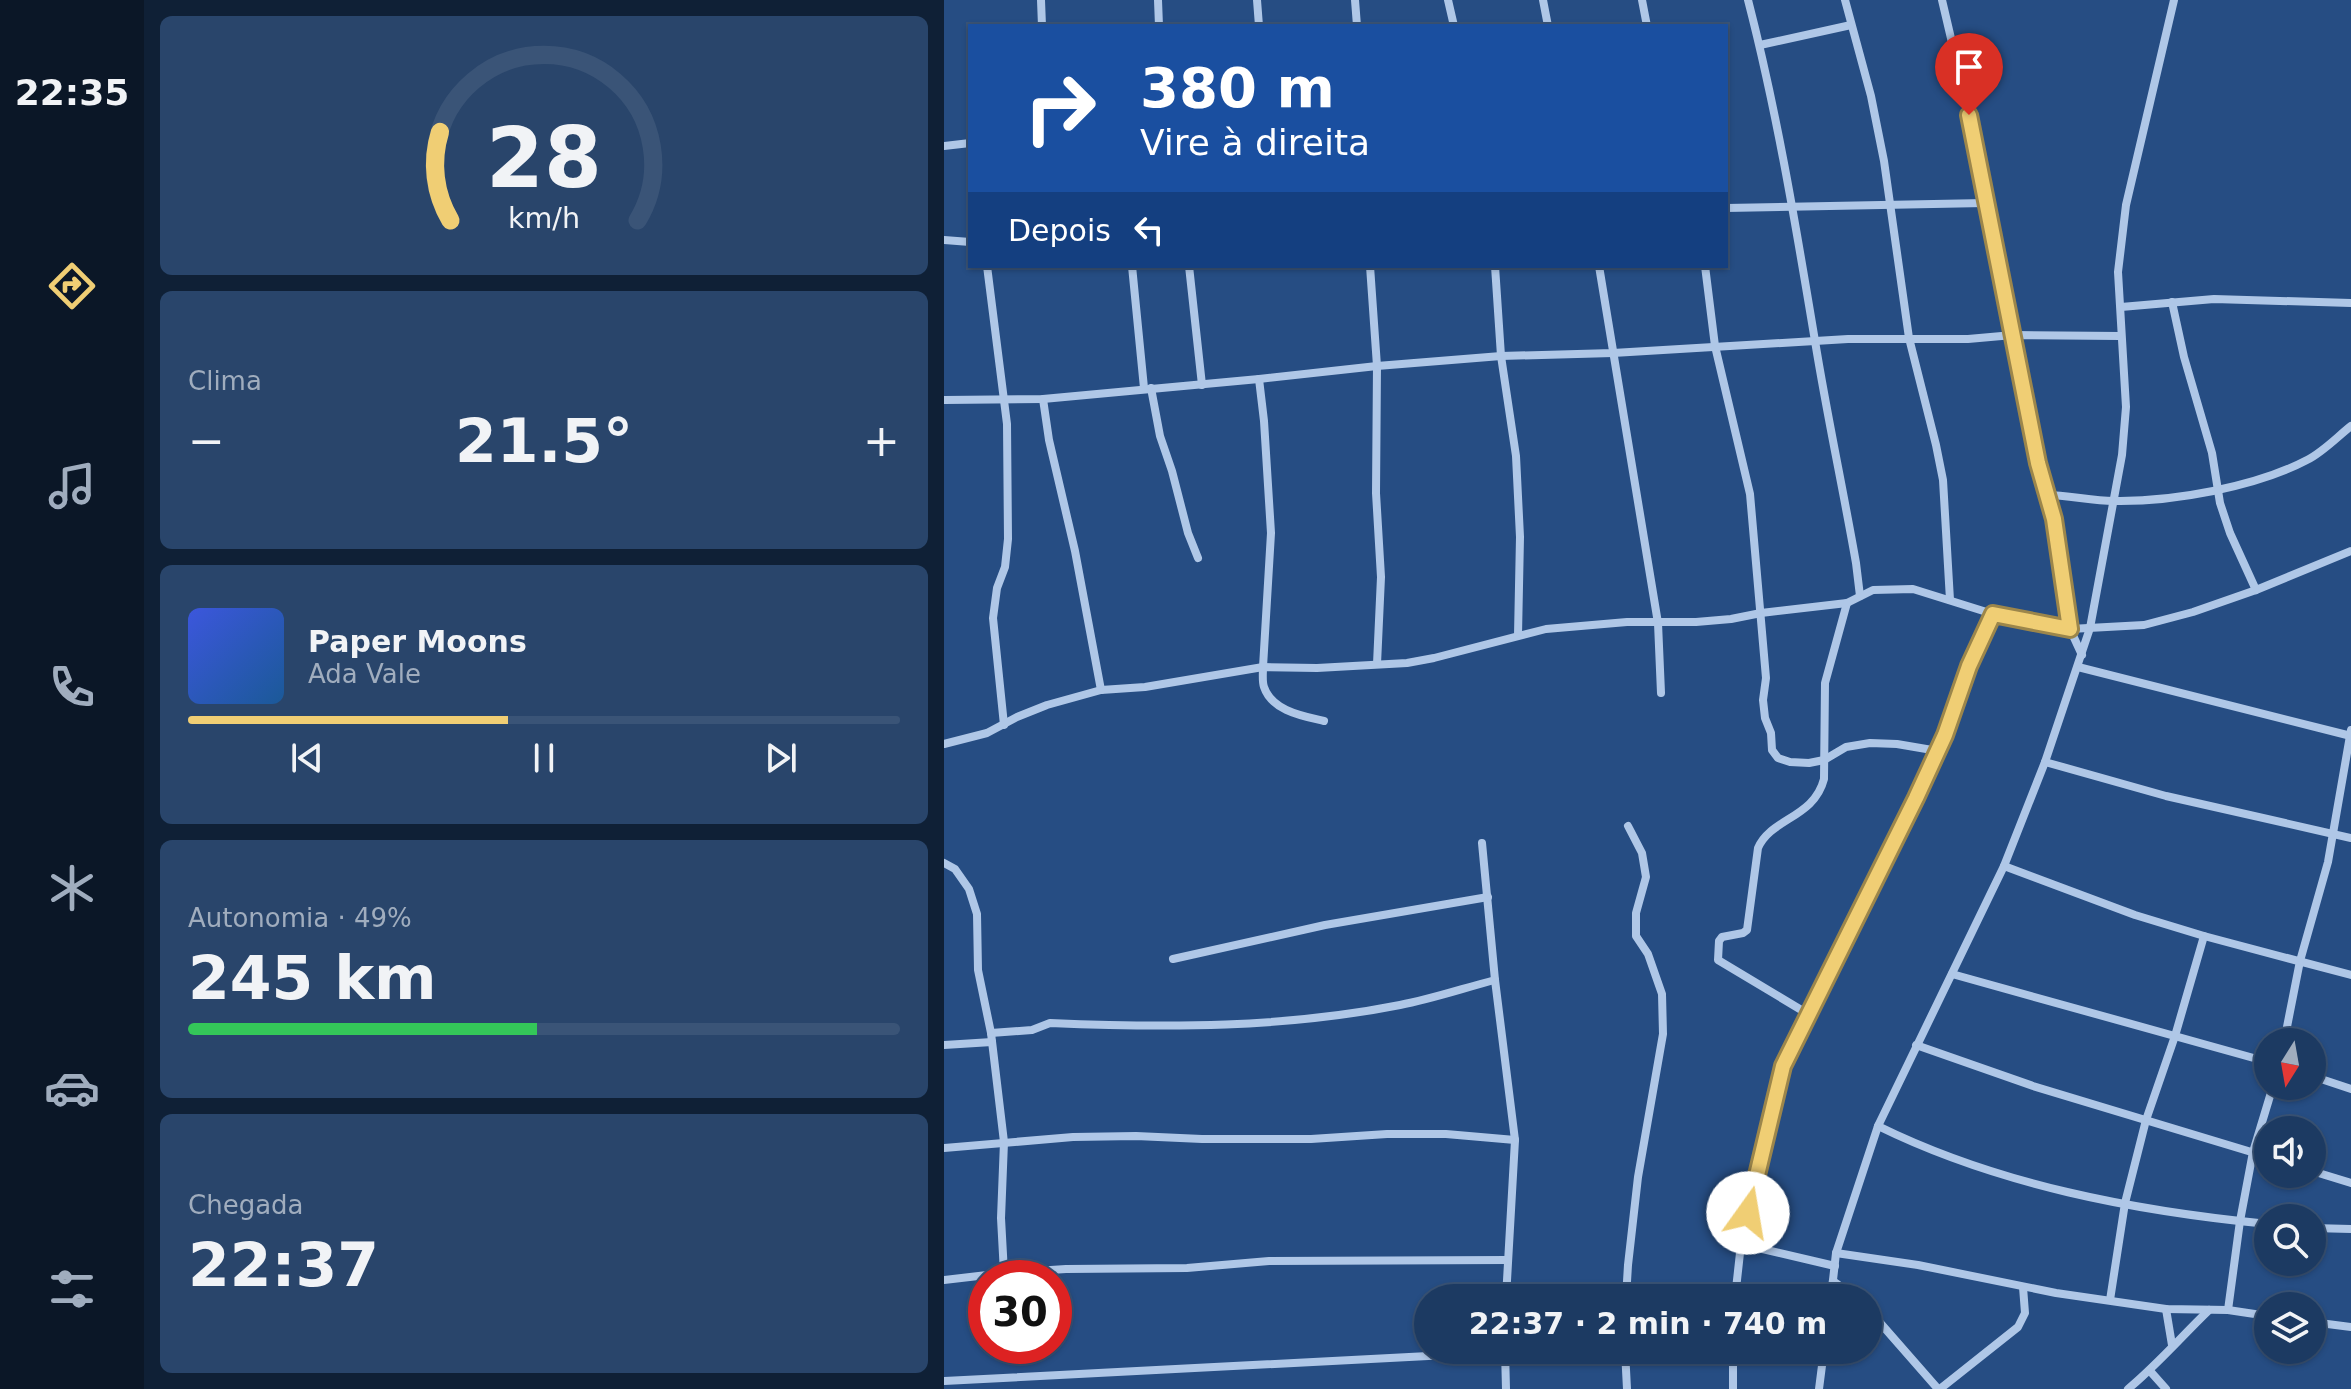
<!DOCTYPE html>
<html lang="pt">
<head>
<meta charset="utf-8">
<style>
  :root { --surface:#1c3a62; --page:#29456b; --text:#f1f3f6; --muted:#a0adbe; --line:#3a5477; --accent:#f0ce74 }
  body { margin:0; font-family:"DejaVu Sans",sans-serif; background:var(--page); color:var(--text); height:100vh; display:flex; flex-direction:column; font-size:30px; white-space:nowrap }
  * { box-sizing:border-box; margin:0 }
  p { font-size:26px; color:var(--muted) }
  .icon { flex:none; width:44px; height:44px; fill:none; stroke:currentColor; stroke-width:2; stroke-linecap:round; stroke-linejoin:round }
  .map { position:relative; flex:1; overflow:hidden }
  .drawer { display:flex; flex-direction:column; gap:16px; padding:16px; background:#0f2036; width:800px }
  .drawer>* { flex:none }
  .top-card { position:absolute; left:24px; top:24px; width:760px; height:244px; border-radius:0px; box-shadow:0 2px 6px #0004,0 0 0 2px var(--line); background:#1a4fa0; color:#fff; overflow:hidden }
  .needle { width:52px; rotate:191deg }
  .controls { position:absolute; left:1310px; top:1028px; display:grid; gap:16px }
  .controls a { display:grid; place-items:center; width:72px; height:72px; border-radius:50%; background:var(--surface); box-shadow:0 2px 6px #0004,0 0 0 2px var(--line); font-size:40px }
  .speed { position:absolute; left:24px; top:1260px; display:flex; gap:16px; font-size:40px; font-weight:700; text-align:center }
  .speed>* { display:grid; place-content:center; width:104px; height:104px; border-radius:50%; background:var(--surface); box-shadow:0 2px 6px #0004,0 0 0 2px var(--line); line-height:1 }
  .speed .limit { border:12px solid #d22; background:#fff; color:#111 }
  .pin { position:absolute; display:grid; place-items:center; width:68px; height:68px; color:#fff; margin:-82px -34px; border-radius:50% 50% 50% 0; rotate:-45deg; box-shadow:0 0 8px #0007 }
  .pin .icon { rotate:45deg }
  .me { position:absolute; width:88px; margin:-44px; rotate:13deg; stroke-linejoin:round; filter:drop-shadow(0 0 6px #0008) }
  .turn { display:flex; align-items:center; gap:28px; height:168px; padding:0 40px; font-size:36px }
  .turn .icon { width:104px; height:104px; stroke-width:2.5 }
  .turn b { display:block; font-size:56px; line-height:68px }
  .then { display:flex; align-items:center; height:76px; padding:0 40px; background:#0003; gap:16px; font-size:30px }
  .big { font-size:60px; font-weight:700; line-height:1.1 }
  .drawer .widget { flex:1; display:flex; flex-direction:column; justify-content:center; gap:12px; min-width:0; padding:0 28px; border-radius:12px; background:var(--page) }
  .drawer .dial { align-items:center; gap:0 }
  .dial svg { height:208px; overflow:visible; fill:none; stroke:var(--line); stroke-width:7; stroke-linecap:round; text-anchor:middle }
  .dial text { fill:var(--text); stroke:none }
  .song { display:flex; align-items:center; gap:24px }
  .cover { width:96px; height:96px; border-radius:12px; background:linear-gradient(135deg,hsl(230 70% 55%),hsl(210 70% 35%)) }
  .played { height:8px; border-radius:4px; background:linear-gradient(90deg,var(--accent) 45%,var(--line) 45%) }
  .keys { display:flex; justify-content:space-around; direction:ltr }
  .heat { display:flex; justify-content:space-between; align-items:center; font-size:44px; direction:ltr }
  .charge { height:12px; border-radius:6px; background:linear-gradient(90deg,#34c759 49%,var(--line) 0) }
  .trip { position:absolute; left:470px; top:1284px; width:468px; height:80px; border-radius:40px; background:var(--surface); box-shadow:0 2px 6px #0004,0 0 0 2px var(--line); font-weight:700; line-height:80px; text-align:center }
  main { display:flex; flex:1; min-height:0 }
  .tab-bar { display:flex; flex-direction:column; width:144px; justify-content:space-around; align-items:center; background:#0b1727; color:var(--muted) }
  .tab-bar .icon { width:56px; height:56px }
  .tab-bar .on { color:var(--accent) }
  .tab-bar b { font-size:36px; color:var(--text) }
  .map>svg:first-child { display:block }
</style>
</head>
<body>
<main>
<nav class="tab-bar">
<b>22:35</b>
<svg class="icon on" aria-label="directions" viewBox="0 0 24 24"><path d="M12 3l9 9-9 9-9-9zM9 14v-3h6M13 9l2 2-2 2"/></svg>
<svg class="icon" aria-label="music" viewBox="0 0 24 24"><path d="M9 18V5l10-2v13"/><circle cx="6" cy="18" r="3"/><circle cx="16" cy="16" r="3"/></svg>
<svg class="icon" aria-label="phone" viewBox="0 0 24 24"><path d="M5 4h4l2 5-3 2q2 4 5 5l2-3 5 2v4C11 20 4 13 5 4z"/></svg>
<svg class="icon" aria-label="climate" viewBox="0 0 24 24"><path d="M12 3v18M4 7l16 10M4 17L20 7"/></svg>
<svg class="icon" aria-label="car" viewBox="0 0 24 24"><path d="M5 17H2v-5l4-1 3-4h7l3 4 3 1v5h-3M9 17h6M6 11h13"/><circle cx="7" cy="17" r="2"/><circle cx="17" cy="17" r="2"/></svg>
<svg class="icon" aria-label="filters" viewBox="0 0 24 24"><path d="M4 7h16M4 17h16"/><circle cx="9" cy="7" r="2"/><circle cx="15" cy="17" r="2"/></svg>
</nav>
<section class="drawer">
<div class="widget dial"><svg viewBox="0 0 100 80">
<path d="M14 69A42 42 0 1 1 86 69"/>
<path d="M14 69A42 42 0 0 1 10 35" stroke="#f0ce74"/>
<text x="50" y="56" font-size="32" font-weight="700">28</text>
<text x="50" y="72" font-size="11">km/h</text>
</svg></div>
<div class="widget"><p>Clima</p>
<div class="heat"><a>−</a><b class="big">21.5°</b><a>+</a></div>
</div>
<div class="widget">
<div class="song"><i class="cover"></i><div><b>Paper Moons</b><p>Ada Vale</p></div></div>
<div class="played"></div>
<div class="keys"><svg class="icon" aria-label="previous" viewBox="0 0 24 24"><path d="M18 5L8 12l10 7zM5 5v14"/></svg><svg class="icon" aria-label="pause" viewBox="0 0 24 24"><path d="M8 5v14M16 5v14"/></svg><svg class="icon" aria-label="next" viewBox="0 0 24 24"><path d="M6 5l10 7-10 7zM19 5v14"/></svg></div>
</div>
<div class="widget"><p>Autonomia · 49%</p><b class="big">245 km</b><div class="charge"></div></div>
<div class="widget"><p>Chegada</p><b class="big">22:37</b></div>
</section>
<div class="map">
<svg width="1407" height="1389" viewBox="0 0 1407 1389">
  <rect width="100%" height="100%" fill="#264d83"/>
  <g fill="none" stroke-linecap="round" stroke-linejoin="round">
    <g stroke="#afc7e7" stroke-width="8">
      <polyline points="97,0 98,26"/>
      <polyline points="214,0 215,26"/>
      <polyline points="313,0 315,26"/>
      <polyline points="411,0 413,26"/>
      <polyline points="504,0 510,26"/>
      <polyline points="599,0 604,26"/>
      <polyline points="698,0 703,26"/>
      <path d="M804,0C833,112 852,227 871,341C883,415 899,489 912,563L916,596"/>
      <polyline points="901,0 927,96 940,161 965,338 992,445 999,480 1006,600"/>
      <polyline points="998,0 1025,115 1094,463 1110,519 1126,629 1138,655"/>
      <polyline points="816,45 907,25"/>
      <polyline points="0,146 26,143"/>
      <polyline points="782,208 1041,203"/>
      <polyline points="0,240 26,242"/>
      <polyline points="43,266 63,424 64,539 61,567 53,588 49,618 60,725"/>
      <polyline points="188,266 200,388"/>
      <polyline points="245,266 258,385"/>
      <polyline points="426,266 433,366 432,493 437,577 433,664"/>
      <polyline points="551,266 557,356 572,456 576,537 574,635"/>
      <polyline points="655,266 714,623 717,693"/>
      <polyline points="761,266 771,346 806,494 822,678 819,700 821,718 827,733 828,750 834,758 846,762 865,763 880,760 902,747 926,743 953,744 994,751"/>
      <polyline points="1228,302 1240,357 1268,453 1276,503 1286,533 1312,590"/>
      <polyline points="1177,307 1270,299 1407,303"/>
      <path d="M315,379L320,421L327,533L319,667C319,673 318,682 320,687C328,711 359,716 380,721"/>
      <polyline points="207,388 216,436 228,471 244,533 254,558"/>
      <polyline points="99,399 105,440 131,551 157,690"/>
      <polyline points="0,400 99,399 315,379 433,366 557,356 669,353 904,339 1024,339 1069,335 1176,336"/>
      <path d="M1102,495C1125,495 1147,501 1170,501C1228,502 1312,487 1363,460C1379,452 1393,437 1407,426"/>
      <polyline points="1134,667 1407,736"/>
      <polyline points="0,744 43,733 73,717 103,705 157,690 201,687 319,667 373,668 463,663 490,658 602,629 683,622 752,622 787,619 817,613 903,603 929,590 969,589 1049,614 1126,629 1200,625 1249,612 1312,590 1407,551"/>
      <polyline points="1101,762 1222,796 1407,838"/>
      <polyline points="538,843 551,980 571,1140 562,1298"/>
      <polyline points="0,863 11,869 25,889 33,914 34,970 47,1033 60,1142 57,1218 60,1273"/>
      <polyline points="1060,866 1191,915 1260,936 1407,975"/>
      <polyline points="229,959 381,925 544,897"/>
      <polyline points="1008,974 1324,1062"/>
      <path d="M864,1014L774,960L775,941L778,937L799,933L803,930L814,848C827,818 870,818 880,779L881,683L903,603"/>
      <path d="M47,1033L88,1030L106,1023C224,1028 340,1028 456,1005C488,999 520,988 551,980"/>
      <polyline points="1340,1042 1356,961 1384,862 1407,730"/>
      <polyline points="0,1045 48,1042"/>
      <polyline points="972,1045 1089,1086 1324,1157"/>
      <polyline points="1368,1076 1407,1089"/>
      <path d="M934,1126C1054,1185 1191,1211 1324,1224"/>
      <polyline points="0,1148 129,1137 192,1136 258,1139 367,1139 443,1134 502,1134 571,1140"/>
      <polyline points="1368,1171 1407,1183"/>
      <polyline points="1368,1228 1407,1229"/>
      <polyline points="797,1244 891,1266"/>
      <polyline points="892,1253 974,1265 1112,1293 1222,1309 1284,1310 1324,1316"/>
      <polyline points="0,1280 60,1273 122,1269 243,1268 325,1261 563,1260"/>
      <polyline points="889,1281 913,1298"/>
      <polyline points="682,1298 684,1265 694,1177 719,1034 718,994 704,954 692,936 692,913 702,877 698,853 684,826"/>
      <polyline points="791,1298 797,1244 839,1066 972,798 1001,735 1025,666 1049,614"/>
      <polyline points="887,1298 892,1253 934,1126 1060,866 1101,762 1146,628 1178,455 1182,407 1174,272 1182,205 1230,0"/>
      <polyline points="1166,1300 1181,1203 1202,1120 1231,1036 1260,936"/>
      <polyline points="924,1309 994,1389"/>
      <polyline points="1222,1309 1228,1345"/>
      <polyline points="1284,1310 1296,1221 1309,1152 1329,1086"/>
      <polyline points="1368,1322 1407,1327"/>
      <polyline points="561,1350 562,1389"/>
      <polyline points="681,1350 683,1389"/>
      <polyline points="1206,1371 1222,1389"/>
      <polyline points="0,1381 561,1352"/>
      <polyline points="789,1389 789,1350"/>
      <polyline points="875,1389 880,1350"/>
      <polyline points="996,1389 1074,1327 1081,1313 1079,1287"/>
      <path d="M1184,1389C1213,1365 1238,1336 1265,1310"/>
    </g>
  </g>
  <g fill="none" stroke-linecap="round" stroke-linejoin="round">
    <defs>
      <polyline id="route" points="804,1213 839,1066 972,798 1001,735 1025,666 1049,614 1126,629 1110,519 1094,463 1025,115"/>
    </defs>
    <use href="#route" stroke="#9c864b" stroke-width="20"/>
    <use href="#route" stroke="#f0ce74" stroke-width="14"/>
  </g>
</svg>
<div class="controls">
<a><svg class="needle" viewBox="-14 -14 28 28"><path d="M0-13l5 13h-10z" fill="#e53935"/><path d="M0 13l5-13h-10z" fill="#a0adbe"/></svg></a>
<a><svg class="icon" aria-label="sound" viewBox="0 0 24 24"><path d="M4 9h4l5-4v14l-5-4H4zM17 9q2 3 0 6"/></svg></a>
<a><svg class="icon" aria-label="search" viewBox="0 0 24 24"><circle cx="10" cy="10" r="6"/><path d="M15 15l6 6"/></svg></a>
<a><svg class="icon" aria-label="layers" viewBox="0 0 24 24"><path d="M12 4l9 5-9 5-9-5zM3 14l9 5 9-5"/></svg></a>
</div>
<div class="speed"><div class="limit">30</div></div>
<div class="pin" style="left:1025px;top:115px;background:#d93025"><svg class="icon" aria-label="arrive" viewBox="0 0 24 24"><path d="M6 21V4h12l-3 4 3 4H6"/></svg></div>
<svg class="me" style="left:804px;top:1213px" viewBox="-20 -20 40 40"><circle r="19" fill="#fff"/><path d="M0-13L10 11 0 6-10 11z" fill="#f0ce74"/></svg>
<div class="trip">22:37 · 2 min · 740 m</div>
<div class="top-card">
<div class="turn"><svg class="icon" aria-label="right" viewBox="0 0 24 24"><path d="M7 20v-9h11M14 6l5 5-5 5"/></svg><div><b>380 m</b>Vire à direita</div></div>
<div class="then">Depois<svg class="icon" aria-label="left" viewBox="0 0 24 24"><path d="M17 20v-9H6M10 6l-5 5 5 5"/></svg></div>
</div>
</div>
</main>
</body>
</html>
